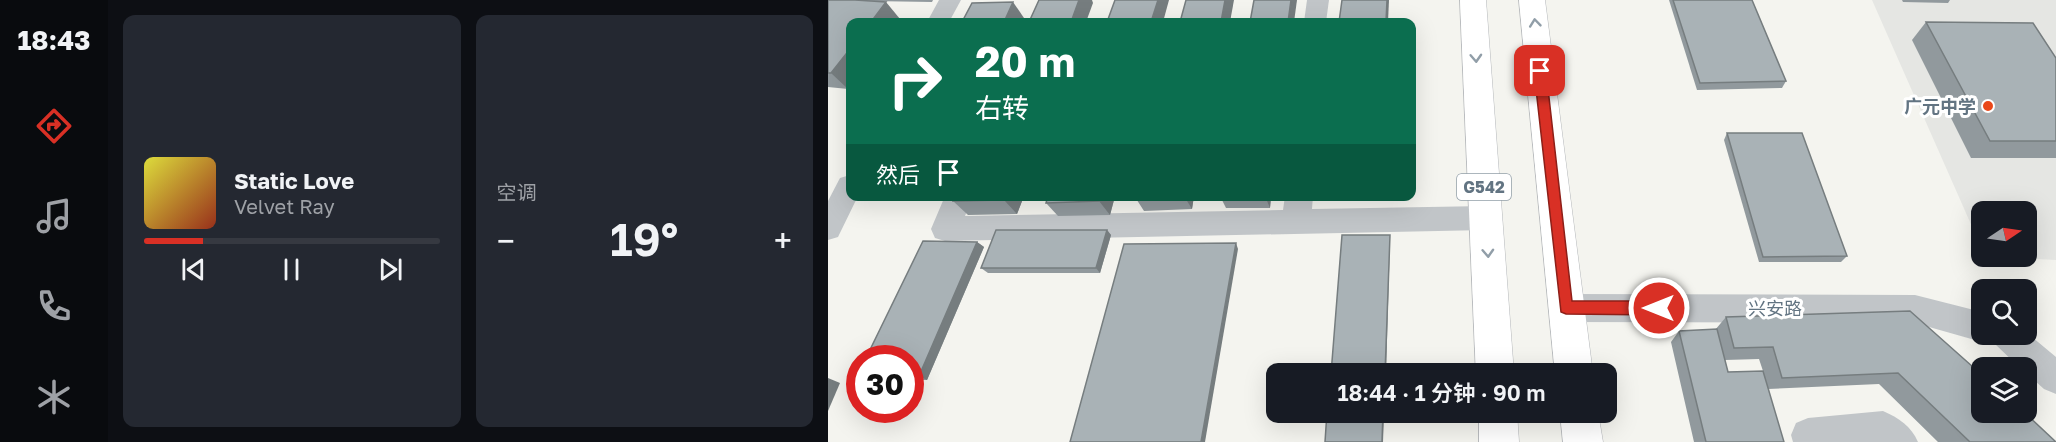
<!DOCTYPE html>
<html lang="zh">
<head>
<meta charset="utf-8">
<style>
  :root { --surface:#171b24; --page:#242831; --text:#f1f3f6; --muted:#9ea1a6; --line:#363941; --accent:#d93025 }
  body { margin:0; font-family:"Golos Text","Noto Sans SC",sans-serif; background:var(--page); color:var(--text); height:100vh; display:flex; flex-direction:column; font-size:22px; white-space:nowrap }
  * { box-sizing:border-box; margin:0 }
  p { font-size:20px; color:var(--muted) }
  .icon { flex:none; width:33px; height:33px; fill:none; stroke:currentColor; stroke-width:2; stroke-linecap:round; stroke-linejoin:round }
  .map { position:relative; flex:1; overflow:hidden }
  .panel { display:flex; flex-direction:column; gap:15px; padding:15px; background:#0d0f14; width:720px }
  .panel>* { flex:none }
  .hud { position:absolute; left:18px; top:18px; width:570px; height:183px; border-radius:12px; box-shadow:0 6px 24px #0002; background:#0b6e4f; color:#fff; overflow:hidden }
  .needle { width:39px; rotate:77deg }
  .buttons { position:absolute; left:1143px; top:201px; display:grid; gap:12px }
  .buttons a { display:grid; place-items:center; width:66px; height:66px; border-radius:12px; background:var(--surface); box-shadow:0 6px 24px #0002; font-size:30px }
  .speed { position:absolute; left:18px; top:345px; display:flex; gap:12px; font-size:30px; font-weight:700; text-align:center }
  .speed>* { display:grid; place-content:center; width:78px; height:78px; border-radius:50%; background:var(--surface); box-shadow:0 6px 24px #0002; line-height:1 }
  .speed .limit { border:9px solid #d22; background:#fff; color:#111 }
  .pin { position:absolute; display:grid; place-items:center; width:51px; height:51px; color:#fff; margin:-26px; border-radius:12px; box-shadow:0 3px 9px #0006 }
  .me { position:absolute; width:66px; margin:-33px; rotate:270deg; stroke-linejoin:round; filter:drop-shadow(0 0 4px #0008) }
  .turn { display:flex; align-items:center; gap:21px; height:126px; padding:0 30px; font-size:27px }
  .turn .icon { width:78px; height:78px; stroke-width:2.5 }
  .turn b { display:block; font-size:42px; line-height:51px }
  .then { display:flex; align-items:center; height:57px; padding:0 30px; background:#0003; gap:12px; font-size:22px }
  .big { font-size:45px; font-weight:600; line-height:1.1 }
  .panel .tile { flex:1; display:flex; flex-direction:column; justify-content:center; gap:9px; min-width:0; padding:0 21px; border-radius:12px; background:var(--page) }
  .song { display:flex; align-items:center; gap:18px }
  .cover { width:72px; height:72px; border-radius:9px; background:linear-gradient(135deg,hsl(60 70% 55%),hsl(10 70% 35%)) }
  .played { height:6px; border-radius:3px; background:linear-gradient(90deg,var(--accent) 20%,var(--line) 20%) }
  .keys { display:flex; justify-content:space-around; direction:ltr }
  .heat { display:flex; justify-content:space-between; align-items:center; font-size:33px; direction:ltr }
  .panel .tiles { flex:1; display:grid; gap:15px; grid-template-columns:repeat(2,1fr) }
  .trip { position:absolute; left:438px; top:363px; width:351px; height:60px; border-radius:12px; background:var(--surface); box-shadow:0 6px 24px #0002; font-weight:600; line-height:60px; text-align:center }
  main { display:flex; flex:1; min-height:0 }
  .tab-bar { display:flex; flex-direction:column; width:108px; justify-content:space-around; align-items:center; background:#090b0e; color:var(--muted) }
  .tab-bar .icon { width:42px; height:42px }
  .tab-bar .active { color:var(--accent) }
  .tab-bar b { font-size:27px; color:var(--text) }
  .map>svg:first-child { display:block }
</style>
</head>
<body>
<main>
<nav class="tab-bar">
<b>18:43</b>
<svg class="icon active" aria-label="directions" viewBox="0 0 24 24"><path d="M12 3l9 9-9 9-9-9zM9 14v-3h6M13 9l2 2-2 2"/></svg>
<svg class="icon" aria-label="music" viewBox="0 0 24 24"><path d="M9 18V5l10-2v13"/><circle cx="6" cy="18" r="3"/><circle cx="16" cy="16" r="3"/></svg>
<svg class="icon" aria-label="phone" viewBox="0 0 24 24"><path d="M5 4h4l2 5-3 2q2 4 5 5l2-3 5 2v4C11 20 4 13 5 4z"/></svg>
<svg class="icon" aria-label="climate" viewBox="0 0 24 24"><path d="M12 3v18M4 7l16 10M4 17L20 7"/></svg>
</nav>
<section class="panel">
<div class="tiles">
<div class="tile">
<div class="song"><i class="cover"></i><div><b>Static Love</b><p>Velvet Ray</p></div></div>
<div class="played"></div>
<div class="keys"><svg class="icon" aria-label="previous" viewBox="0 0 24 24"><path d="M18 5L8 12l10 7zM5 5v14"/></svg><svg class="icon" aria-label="pause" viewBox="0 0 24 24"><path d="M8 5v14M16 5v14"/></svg><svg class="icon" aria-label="next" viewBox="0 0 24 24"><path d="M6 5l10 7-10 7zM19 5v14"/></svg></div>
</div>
<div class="tile"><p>空调</p>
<div class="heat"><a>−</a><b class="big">19°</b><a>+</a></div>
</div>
</div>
</section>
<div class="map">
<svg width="1228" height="442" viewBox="0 0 1228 442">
  <rect width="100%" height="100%" fill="#f4f4ef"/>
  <polygon fill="#e5e6e3" points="1044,0 1228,0 1228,260 1174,257 1198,256 1198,212 1154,212 1153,247"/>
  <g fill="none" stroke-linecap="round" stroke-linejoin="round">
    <defs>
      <g id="highway">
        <polygon points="632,0 658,0 686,374 648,374"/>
        <polygon points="691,0 717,0 765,374 727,374"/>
        <polygon points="651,412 689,412 691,442 651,442"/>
        <polygon points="732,412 770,412 775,442 735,442"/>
      </g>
    </defs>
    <use href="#highway" stroke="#b4b7ba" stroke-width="1"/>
    <g fill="#c1c5c8" fill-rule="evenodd">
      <polygon points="111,0 133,0 121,22 99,22"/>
      <polygon points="479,0 501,0 498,22 476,22"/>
      <polygon points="22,175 22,196 30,196 10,237 0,240 0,201 12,178"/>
      <polygon points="117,196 145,196 137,216 455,210 457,196 485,196 484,209 658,206 668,210 672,218 668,226 658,230 117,241 107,238 103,229"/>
      <polygon points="738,294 1087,295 1154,312 1154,334 1198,334 1198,332 1228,357 1228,394 1216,389 1198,373 1198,368 1192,368 1167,344 1164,338 1154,342 1087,323 738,322 727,318 723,308 727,298"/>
      <path d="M1055,411C1071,418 1083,426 1090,442H965L963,435L968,423L980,418Z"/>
    </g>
    <use href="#highway" fill="#fff" fill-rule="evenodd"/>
  </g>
  <g fill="#91999d" fill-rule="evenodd">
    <polygon points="0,0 105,0 104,2 42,1 72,19 70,22 22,22 22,85 20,89 0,87"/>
    <polygon points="841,0 924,0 958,81 954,88 869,90"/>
    <polygon points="1074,0 1122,0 1120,3 1075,2"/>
    <polygon points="1098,22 1228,58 1228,158 1143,158 1084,40"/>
    <polygon points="899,133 1019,256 1013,262 931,262 896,140"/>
    <polygon points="196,196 189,214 140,215 125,201"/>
    <polygon points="287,196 282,215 230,216 218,203"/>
    <polygon points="366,196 364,209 316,211 307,197"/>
    <polygon points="392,196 443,196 442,208 398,208"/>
    <polygon points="279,230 283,235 272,273 160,273 153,268"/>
    <polygon points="149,242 156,247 99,380 82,380 82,358"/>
    <path d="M1082,311L1228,442H1110L1051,384L940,389L956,442H866L843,342L851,331L887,330L898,317ZM931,359L935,371L900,372L897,360Z"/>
  </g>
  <g fill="#767d7f">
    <polygon points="251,0 264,0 265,3 258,22 243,22"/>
    <polygon points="330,0 341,0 335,22 323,22"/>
    <polygon points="397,0 406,0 402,22 393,22"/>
    <polygon points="463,0 469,0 466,22 460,22"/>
    <polygon points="559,0 561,0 560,22 558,22"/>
    <polygon points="58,2 72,19 70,22 43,22"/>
    <polygon points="185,2 196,18 194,22 176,22"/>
    <polygon points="22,49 22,85 20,89 3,73"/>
    <polygon points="177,196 196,196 189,214 176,200"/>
    <polygon points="273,196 287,196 282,215 271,201"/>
    <polygon points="356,196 366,196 364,209"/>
    <polygon points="437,196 443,196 442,208"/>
    <polygon points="279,230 283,235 272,273 268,268"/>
    <polygon points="562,235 562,240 558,374 557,374"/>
    <polygon points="149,242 156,247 99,380 91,376"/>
    <polygon points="408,243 410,249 377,442 373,442"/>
    <polygon points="0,378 12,383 0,411"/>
    <polygon points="555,412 556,412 555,442 554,442"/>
  </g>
  <g fill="#a9b2b6" stroke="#767d7f" stroke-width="1.5">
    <polygon points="0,0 27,0 58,2 43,22 22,22 22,49 3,73 0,73"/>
    <polygon points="211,0 251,0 243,22 201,22"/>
    <polygon points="287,0 330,0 323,22 279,22"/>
    <polygon points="358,0 397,0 393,22 352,22"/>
    <polygon points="426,0 463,0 460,22 422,22"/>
    <polygon points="514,0 559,0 558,22 511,22"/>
    <polygon points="845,0 924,0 958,81 872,83"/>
    <polygon points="185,2 176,22 134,22 144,3"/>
    <polygon points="1098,22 1205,23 1228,58 1228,141 1162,141"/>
    <polygon points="899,133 974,133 1019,256 935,257"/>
    <polygon points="127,196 177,196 176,200 125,201"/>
    <polygon points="220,196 273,196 271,201 218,203"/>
    <polygon points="168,230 279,230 268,268 153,268"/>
    <polygon points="514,235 562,235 557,374 503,374"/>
    <polygon points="95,241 149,242 91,376 82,376 82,358 38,358"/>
    <polygon points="408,243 373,442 242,442 296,244"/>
    <polygon points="1082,311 1154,375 1154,412 1196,412 1228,442 1142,442 1070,373 954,378 945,347 906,348 898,317"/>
    <polygon points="889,329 900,372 935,371 956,442 878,442 851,331"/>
    <polygon points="499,412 555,412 554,442 497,442"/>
  </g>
  <defs><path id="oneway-chevron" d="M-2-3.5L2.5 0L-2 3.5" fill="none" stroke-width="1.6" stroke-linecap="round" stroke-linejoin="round" transform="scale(1.5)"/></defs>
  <g stroke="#919ea8">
    <use href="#oneway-chevron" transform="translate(707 23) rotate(-96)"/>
    <use href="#oneway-chevron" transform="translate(648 58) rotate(87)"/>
    <use href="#oneway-chevron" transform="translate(660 253) rotate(87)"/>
  </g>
  <polygon fill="#d93025" stroke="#8d1f18" stroke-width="1.5" points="712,67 718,71 744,301 831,301 836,303 838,308 836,313 831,315 738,314 733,312 706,71"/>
  <circle fill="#ea4819" stroke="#fff" stroke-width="2" cx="1160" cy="106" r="6"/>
  <g text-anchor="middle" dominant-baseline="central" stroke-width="6" stroke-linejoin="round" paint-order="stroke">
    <rect fill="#fff" stroke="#919ea8" stroke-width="1.5" x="629" y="174" width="54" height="26" rx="4.5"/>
    <g font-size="16" font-weight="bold" fill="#627482">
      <text x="656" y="187">G542</text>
    </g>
    <g font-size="18" font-weight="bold" fill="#627482" stroke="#fff" text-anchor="end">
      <text x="1148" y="106">广元中学</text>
    </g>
    <g font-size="18" fill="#627482" stroke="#fff">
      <text x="947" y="308">兴安路</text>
    </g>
  </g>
</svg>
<div class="buttons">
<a><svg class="needle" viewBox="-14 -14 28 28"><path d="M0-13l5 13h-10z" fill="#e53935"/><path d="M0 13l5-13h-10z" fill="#9ea1a6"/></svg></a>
<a><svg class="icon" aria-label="search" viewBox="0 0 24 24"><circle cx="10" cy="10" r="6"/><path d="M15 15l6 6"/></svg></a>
<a><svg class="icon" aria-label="layers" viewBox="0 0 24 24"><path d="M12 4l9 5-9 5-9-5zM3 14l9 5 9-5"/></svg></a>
</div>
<div class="speed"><div class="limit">30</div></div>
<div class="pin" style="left:712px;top:71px;background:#d93025"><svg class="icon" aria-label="arrive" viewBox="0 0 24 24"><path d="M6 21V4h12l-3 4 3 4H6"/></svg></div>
<svg class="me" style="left:831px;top:308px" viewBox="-20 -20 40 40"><circle r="17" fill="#d93025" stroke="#fff" stroke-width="3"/><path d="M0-11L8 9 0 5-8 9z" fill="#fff"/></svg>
<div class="trip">18:44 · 1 分钟 · 90 m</div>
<div class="hud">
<div class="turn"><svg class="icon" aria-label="right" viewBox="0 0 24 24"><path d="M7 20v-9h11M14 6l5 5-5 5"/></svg><div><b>20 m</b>右转</div></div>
<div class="then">然后<svg class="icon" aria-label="arrive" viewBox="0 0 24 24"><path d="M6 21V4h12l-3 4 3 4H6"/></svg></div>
</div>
</div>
</main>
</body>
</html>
